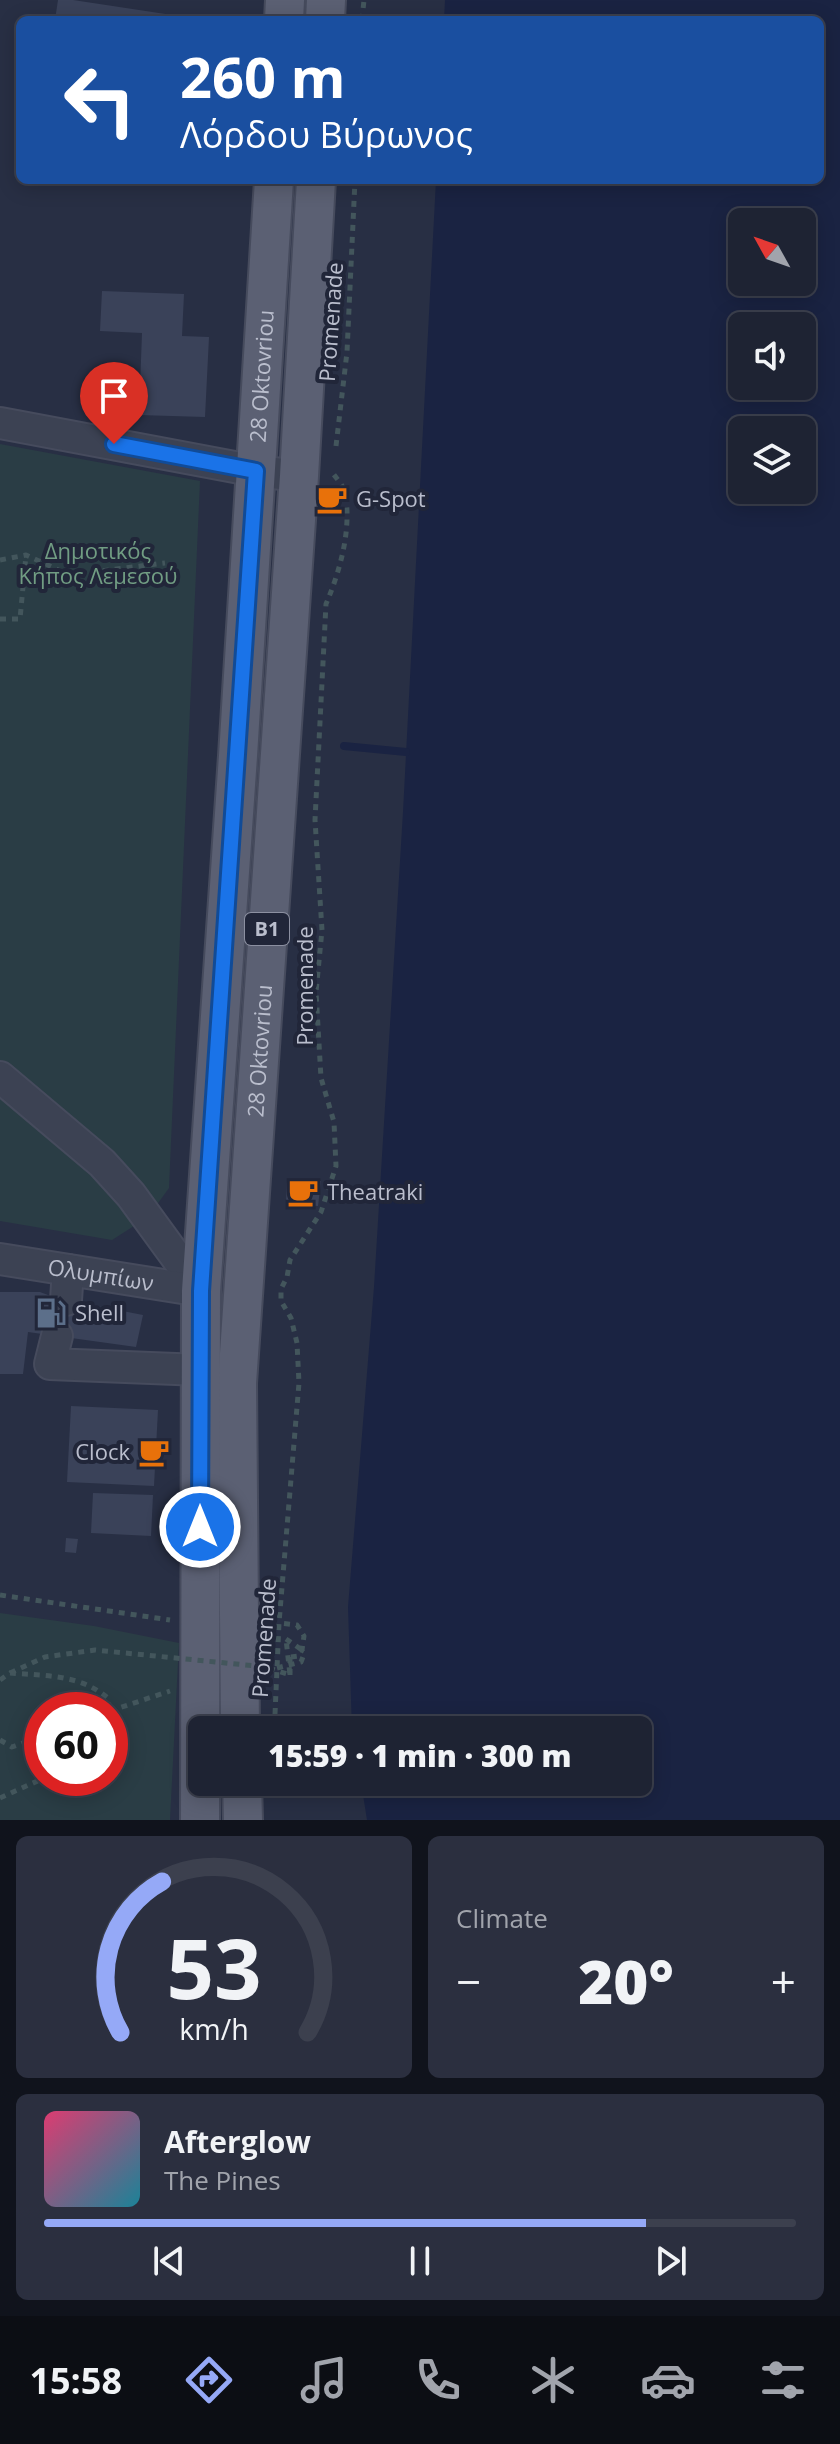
<!DOCTYPE html>
<meta charset="utf-8">
<style>
:root{--surface:#1e2333;--page:#2b2f3f;--text:#f1f3f6;--muted:#a1a4ac;--line:#3c404e;--accent:#95a9f7}
body{margin:0;font-family:"Open Sans",sans-serif;background:var(--page);color:var(--text);height:100vh;display:flex;flex-direction:column;font-size:30px;white-space:nowrap}
*{box-sizing:border-box;margin:0}
p{font-size:26px;color:var(--muted)}
.icon{flex:none;width:44px;height:44px;fill:none;stroke:currentColor;stroke-width:2;stroke-linecap:round;stroke-linejoin:round}
.map{position:relative;height:1820px;overflow:hidden}
.panel{display:flex;flex-direction:column;gap:16px;padding:16px;background:#10131c;flex:1}
.panel>*{flex:none}
.hud{position:absolute;left:16px;top:16px;width:808px;height:168px;border-radius:12px;box-shadow:0 4px 20px #0003,0 0 0 2px var(--line);background:#1a4fa0;color:#fff;overflow:hidden}
.needle{width:52px;rotate:310deg}
.fabs{position:absolute;left:728px;top:208px;display:grid;gap:16px}
.fabs a{display:grid;place-items:center;width:88px;height:88px;border-radius:12px;background:var(--surface);box-shadow:0 4px 20px #0003,0 0 0 2px var(--line);font-size:40px}
.speed{position:absolute;left:24px;top:1692px;display:flex;gap:16px;font-size:40px;font-weight:700;text-align:center}
.speed>*{display:grid;place-content:center;width:104px;height:104px;border-radius:50%;background:var(--surface);box-shadow:0 4px 20px #0003,0 0 0 2px var(--line);line-height:1}
.speed .limit{border:12px solid #d22;background:#fff;color:#111}
.pin{position:absolute;display:grid;place-items:center;width:68px;height:68px;color:#fff;margin:-82px -34px;border-radius:50% 50% 50% 0;rotate:-45deg;box-shadow:0 0 8px #0007}
.pin .icon{rotate:45deg}
.me{position:absolute;width:88px;margin:-44px;rotate:0deg;stroke-linejoin:round;filter:drop-shadow(0 0 6px #0008)}
.turn{display:flex;align-items:center;gap:28px;height:168px;padding:0 32px;font-size:36px}
.turn .icon{width:104px;height:104px;stroke-width:2.5}
.turn b{display:block;font-size:56px;line-height:68px}
.big{font-size:60px;font-weight:800;line-height:1.1}
.panel .tile{flex:1;display:flex;flex-direction:column;justify-content:center;gap:12px;min-width:0;padding:0 28px;border-radius:12px;background:var(--page)}
.panel .dial{align-items:center;gap:0}
.dial svg{height:208px;overflow:visible;fill:none;stroke:var(--line);stroke-width:7;stroke-linecap:round;text-anchor:middle}
.dial text{fill:var(--text);stroke:none}
.song{display:flex;align-items:center;gap:24px}
.cover{width:96px;height:96px;border-radius:12px;background:linear-gradient(135deg,hsl(340 70% 55%),hsl(190 70% 35%))}
.played{height:8px;border-radius:4px;background:linear-gradient(90deg,var(--accent) 80%,var(--line) 80%)}
.keys{display:flex;justify-content:space-around;direction:ltr}
.heat{display:flex;justify-content:space-between;align-items:center;font-size:44px;direction:ltr}
.panel .tiles{flex:1;display:grid;gap:16px;grid-template-columns:1fr 1fr}
.tile:last-child{grid-column:span 2}
.trip{position:absolute;left:188px;top:1716px;width:464px;height:80px;border-radius:12px;background:var(--surface);box-shadow:0 4px 20px #0003,0 0 0 2px var(--line);font-weight:800;line-height:80px;text-align:center}
.tab-bar{display:flex;height:128px;justify-content:space-around;align-items:center;background:#0c0e14;color:var(--muted)}
.tab-bar .icon{width:56px;height:56px}
.tab-bar .active{color:var(--accent)}
.tab-bar b{font-size:36px;color:var(--text)}
.map>svg:first-child{display:block}
.green{fill:#2a3d45;fill-rule:evenodd}
.water{fill:#1a2342;fill-rule:evenodd}
.lines{fill:none;stroke-linecap:round;stroke-linejoin:round}
.stream{stroke:#1a2342;stroke-width:8}
.building{fill:#3a4259}
.minor-casing{stroke:#464b5d;stroke-width:34}
.major-casing{stroke:#464b5d;stroke-width:42}
.path{stroke:#43565c;stroke-width:5;stroke-dasharray:6 6;stroke-linecap:butt}
.minor{stroke:#3c4253;stroke-width:30}
.major{stroke:#5b6073;stroke-width:38}
.path-bridge{stroke:#43565c;stroke-width:5;stroke-dasharray:6 6;stroke-linecap:butt}
.route-casing{stroke:#114b97;stroke-width:20}
.route{stroke:#1a73e8;stroke-width:14}
.labels{text-anchor:middle;stroke-width:8;stroke-linejoin:round;paint-order:stroke}
.shield{fill:#212639;stroke:#8c90a1;stroke-width:2}
.shield-label{font-size:20px;font-weight:bold;fill:#babecd}
.street-label{font-size:22px;fill:#babecd;stroke:#212639}
.poi-label{font-size:22px;fill:#babecd;stroke:#212639;text-anchor:start}
.park-label{font-size:22px;fill:#719d83;stroke:#212639}
</style>
<div class="map">
<svg width="840" height="1820" viewBox="0 0 840 1820">
<rect width="100%" height="100%" fill="#282f44"/>
<g class="green">
<path d="M0 444 200 481 169 1188 148 1217 112 1240 0 1221Z"/>
<path d="M0 1613 94 1626 179 1643 170 1820H0ZM42 1710H110V1778H42Z"/>
</g>
<path class="water" d="M445 0H840V1820H367L361 1782H638V1730H352L348 1607 374 1287 403 812 436 180H820V20H444ZM742 222H802V282H742ZM742 326H802V386H742ZM742 430H802V490H742Z"/>
<g class="lines">
<path class="stream" d="M344 746 406 752"/>
</g>
<g class="building">
<path d="M58 0H73L205 20H55Z"/>
<path d="M102 291 184 294 182 336 209 337 205 417 139 415 142 333 100 331Z"/>
<path d="M287 1180 321 1181 318 1206 286 1204Z"/>
<path d="M0 1292H40L56 1298 143 1315 136 1347 28 1332 23 1374H0Z"/>
<path d="M71 1406 158 1410 154 1486 67 1482Z"/>
<path d="M93 1493 153 1495 151 1536 91 1533Z"/>
<path d="M66 1538 78 1539 76 1553 65 1552Z"/>
</g>
<g class="lines">
<g class="minor-casing">
<g id="minor">
<path d="M0 423 256 471 299 476"/>
<path d="M0 1077 102 1163 131 1195 201 1291"/>
<path id="s1" d="M0 1259 201 1291"/>
<path d="M66 1300 68 1270"/>
<path d="M57 1336 50 1364 201 1370"/>
</g>
</g>
<g class="major-casing">
<g id="major">
<path d="M284 20 285 0"/>
<path d="M325 20 326 0"/>
<path id="s2" d="M240 1730 237 1383 299 476 316 180"/>
<path d="M242 1782 243 1820"/>
<path id="s3" d="M200 1820 201 1291 238 756 274 180"/>
</g>
</g>
<g class="path">
<path d="M362 20 364 0"/>
<path d="M336 446 347 352 355 180"/>
<path d="M0 560 26 555 69 575 165 563"/>
<path d="M0 619H20L26 555"/>
<path d="M0 1595 170 1620"/>
<path d="M286 1639 302 1650"/>
<path d="M277 1668 301 1662 304 1654 302 1650 304 1636 297 1625 279 1623"/>
<path d="M290 1675V1654L291 1657 298 1656 302 1650"/>
<path d="M0 1680 10 1673C47 1676 80 1674 109 1699L108 1710"/>
<path d="M110 1711 170 1691"/>
<path d="M275 1714 279 1623 299 1383 297 1343 291 1318 281 1301V1289L287 1277 290 1260 321 1212 336 1166 334 1122 321 1078 316 992 322 930 315 820 326 604C340 571 352 529 345 493 344 486 336 478 332 472"/>
<path d="M0 1740 12 1747 42 1736"/>
<path d="M0 1798 44 1778"/>
</g>
<use href="#minor" class="minor"/>
<use href="#major" class="major"/>
<path class="path-bridge" d="M10 1673 45 1657 95 1650 266 1667 290 1675 286 1639"/>
</g>
<g class="lines">
<g class="route-casing">
<path id="route" d="M114 444 256 471 201 1291 200 1527"/>
</g>
<use href="#route" class="route"/>
</g>
<defs>
<g id="cafe-bare" transform="scale(2.4)"><path d="M-5.5-4.5H6V0H3Q3 3.5 0 3.5H-2.5Q-5.5 3.5-5.5 0ZM3-3.2v2h1.7v-2ZM-6 4.5H4V6H-6Z" fill="#e8710a" stroke="#212639" stroke-width="2.5" paint-order="stroke"/></g>
<g id="fuel-bare" transform="scale(2.4)"><path d="M-5.5-6h7V0h2V4h1.3V-2.5L3-4.5l.8-.8L6-3V5H2.5V1h-1V6h-7ZM-4.2-4.7v3.2H.2V-4.7Z" fill="#5c6f8a" stroke="#212639" stroke-width="2.5" paint-order="stroke"/></g>
</defs>
<g fill-rule="evenodd">
<use href="#cafe-bare" x="332" y="499"/>
<use href="#cafe-bare" x="303" y="1192"/>
<use href="#fuel-bare" x="51" y="1313"/>
<use href="#cafe-bare" x="154" y="1452"/>
</g>
<g class="labels">
<rect class="shield" x="245" y="913" width="44" height="32" rx="6"/>
<g class="shield-label">
<text x="267" y="936">B1</text>
</g>
<g class="street-label">
<text transform="translate(331 322) rotate(-86)" y="8">Promenade</text>
<text dy="8" stroke="none"><textPath href="#s3" startOffset="1446">28 Oktovriou</textPath></text>
<text transform="translate(305 986) rotate(-90)" y="8">Promenade</text>
<text dy="8" stroke="none"><textPath href="#s2" startOffset="680">28 Oktovriou</textPath></text>
<text dy="8" stroke="none"><textPath href="#s1" startOffset="102">Ολυμπίων</textPath></text>
<text transform="translate(264 1638) rotate(-86)" y="8">Promenade</text>
</g>
<g class="poi-label">
<text x="356" y="507">G-Spot</text>
<text x="327" y="1200">Theatraki</text>
<text x="75" y="1321">Shell</text>
<text x="130" y="1460" text-anchor="end">Clock</text>
</g>
<g class="park-label">
<text x="98" y="559">Δημοτικός<tspan x="98" dy="25">Κήπος Λεμεσού</tspan></text>
</g>
</g>
</svg>
<div class="fabs">
<a><svg class="needle" viewBox="-14 -14 28 28"><path d="M0-13l5 13h-10z" fill="#e53935"/><path d="M0 13l5-13h-10z" fill="#a1a4ac"/></svg></a>
<a><svg class="icon" aria-label="sound" viewBox="0 0 24 24"><path d="M4 9h4l5-4v14l-5-4H4zM17 9q2 3 0 6"/></svg></a>
<a><svg class="icon" aria-label="layers" viewBox="0 0 24 24"><path d="M12 4l9 5-9 5-9-5zM3 14l9 5 9-5"/></svg></a>
</div>
<div class="speed"><div class="limit">60</div></div>
<div class="pin" style="left:114px;top:444px;background:#d93025"><svg class="icon" aria-label="arrive" viewBox="0 0 24 24"><path d="M6 21V4h12l-3 4 3 4H6"/></svg></div>
<svg class="me" style="left:200px;top:1527px" viewBox="-20 -20 40 40"><circle r="17" fill="#1a73e8" stroke="#fff" stroke-width="3"/><path d="M0-11L8 9 0 5-8 9z" fill="#fff"/></svg>
<div class="trip">15:59 · 1 min · 300 m</div>
<div class="hud">
<div class="turn"><svg class="icon" aria-label="left" viewBox="0 0 24 24"><path d="M17 20v-9H6M10 6l-5 5 5 5"/></svg><div><b>260 m</b>Λόρδου Βύρωνος</div></div>
</div>
</div>
<section class="panel">
<div class="tiles">
<div class="tile dial"><svg viewBox="0 0 100 80">
<path d="M14 69A42 42 0 1 1 86 69"/>
<path d="M14 69A42 42 0 0 1 30 11" stroke="#95a9f7"/>
<text x="50" y="56" font-size="32" font-weight="700">53</text>
<text x="50" y="72" font-size="11">km/h</text>
</svg></div>
<div class="tile"><p>Climate</p>
<div class="heat"><a>−</a><b class="big">20°</b><a>+</a></div>
</div>
<div class="tile">
<div class="song"><i class="cover"></i><div><b>Afterglow</b><p>The Pines</p></div></div>
<div class="played"></div>
<div class="keys"><svg class="icon" aria-label="previous" viewBox="0 0 24 24"><path d="M18 5L8 12l10 7zM5 5v14"/></svg><svg class="icon" aria-label="pause" viewBox="0 0 24 24"><path d="M8 5v14M16 5v14"/></svg><svg class="icon" aria-label="next" viewBox="0 0 24 24"><path d="M6 5l10 7-10 7zM19 5v14"/></svg></div>
</div>
</div>
</section>
<nav class="tab-bar">
<b>15:58</b>
<svg class="icon active" aria-label="directions" viewBox="0 0 24 24"><path d="M12 3l9 9-9 9-9-9zM9 14v-3h6M13 9l2 2-2 2"/></svg>
<svg class="icon" aria-label="music" viewBox="0 0 24 24"><path d="M9 18V5l10-2v13"/><circle cx="6" cy="18" r="3"/><circle cx="16" cy="16" r="3"/></svg>
<svg class="icon" aria-label="phone" viewBox="0 0 24 24"><path d="M5 4h4l2 5-3 2q2 4 5 5l2-3 5 2v4C11 20 4 13 5 4z"/></svg>
<svg class="icon" aria-label="climate" viewBox="0 0 24 24"><path d="M12 3v18M4 7l16 10M4 17L20 7"/></svg>
<svg class="icon" aria-label="car" viewBox="0 0 24 24"><path d="M5 17H2v-5l4-1 3-4h7l3 4 3 1v5h-3M9 17h6M6 11h13"/><circle cx="7" cy="17" r="2"/><circle cx="17" cy="17" r="2"/></svg>
<svg class="icon" aria-label="filters" viewBox="0 0 24 24"><path d="M4 7h16M4 17h16"/><circle cx="9" cy="7" r="2"/><circle cx="15" cy="17" r="2"/></svg>
</nav>
